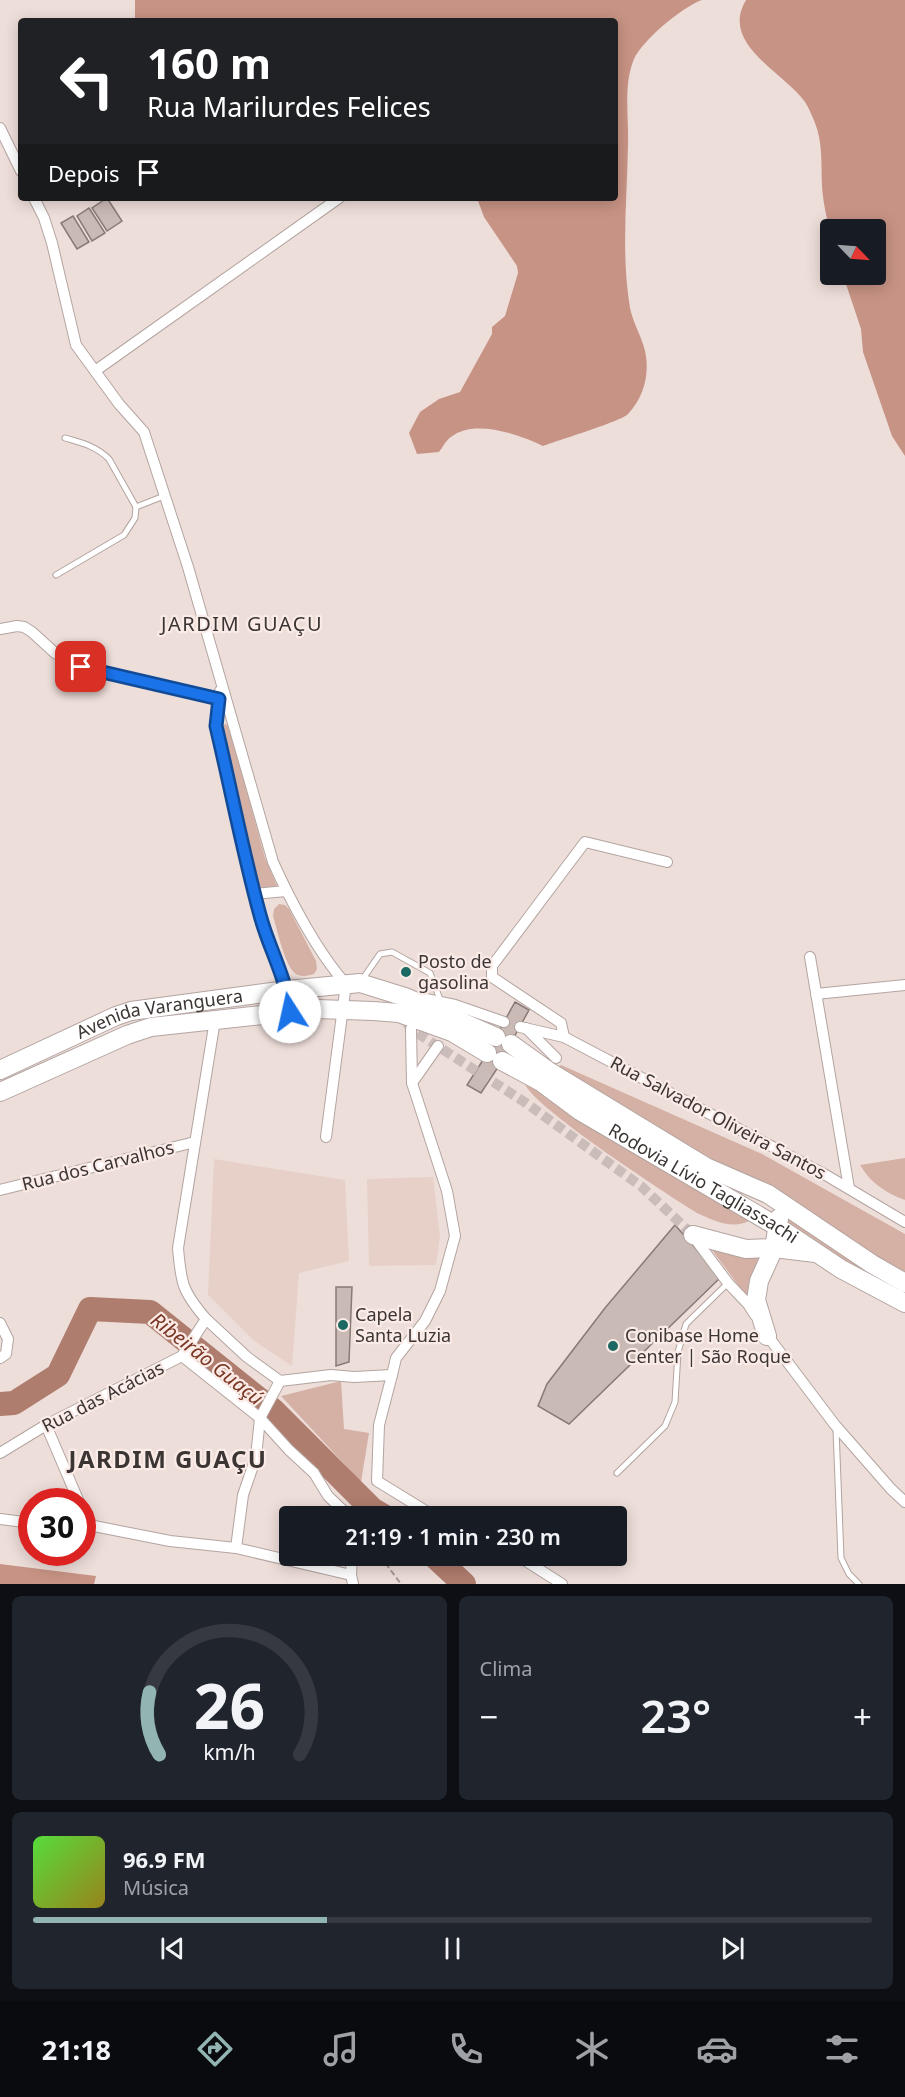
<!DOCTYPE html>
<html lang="pt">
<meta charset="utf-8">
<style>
:root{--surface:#171b24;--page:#20242c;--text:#f1f3f6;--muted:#9ea1a6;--line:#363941;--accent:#92b4b3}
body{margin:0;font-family:"Noto Sans",sans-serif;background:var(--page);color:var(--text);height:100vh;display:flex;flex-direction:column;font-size:22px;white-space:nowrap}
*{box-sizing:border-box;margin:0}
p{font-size:20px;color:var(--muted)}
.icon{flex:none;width:33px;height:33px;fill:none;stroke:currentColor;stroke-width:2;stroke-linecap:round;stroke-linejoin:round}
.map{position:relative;height:1584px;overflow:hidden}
.drawer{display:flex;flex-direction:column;gap:12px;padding:12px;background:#0d0f14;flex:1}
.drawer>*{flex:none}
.guide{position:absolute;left:18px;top:18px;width:600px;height:183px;border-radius:6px;box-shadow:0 3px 15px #0003;background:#202124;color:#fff;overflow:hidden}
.needle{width:39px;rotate:115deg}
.buttons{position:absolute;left:820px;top:219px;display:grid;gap:12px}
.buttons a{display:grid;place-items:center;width:66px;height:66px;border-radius:6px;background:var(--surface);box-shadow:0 3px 15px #0003;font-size:30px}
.speed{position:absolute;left:18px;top:1488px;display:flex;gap:12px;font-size:30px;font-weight:700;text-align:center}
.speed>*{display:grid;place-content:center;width:78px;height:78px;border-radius:50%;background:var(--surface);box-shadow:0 3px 15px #0003;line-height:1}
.speed .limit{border:9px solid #d22;background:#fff;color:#111}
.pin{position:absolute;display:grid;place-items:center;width:51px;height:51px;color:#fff;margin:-26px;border-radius:12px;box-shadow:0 3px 9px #0006}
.me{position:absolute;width:66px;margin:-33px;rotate:350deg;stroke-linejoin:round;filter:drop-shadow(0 0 4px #0008)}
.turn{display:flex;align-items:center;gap:21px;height:126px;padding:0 30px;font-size:27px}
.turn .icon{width:78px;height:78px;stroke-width:2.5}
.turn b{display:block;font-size:42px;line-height:51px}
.then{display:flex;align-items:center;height:57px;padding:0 30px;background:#0003;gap:12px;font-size:22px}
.big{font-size:45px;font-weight:600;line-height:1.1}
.drawer .card{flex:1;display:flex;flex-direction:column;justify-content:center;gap:9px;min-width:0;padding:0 21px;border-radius:9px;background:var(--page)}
.drawer .dial{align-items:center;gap:0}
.dial svg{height:156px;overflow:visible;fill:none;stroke:var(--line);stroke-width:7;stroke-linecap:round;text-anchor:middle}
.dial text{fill:var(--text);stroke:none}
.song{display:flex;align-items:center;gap:18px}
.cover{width:72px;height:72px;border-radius:9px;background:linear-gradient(135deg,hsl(110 70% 55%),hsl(50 70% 35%))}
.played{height:6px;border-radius:3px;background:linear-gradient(90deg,var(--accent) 35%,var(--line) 35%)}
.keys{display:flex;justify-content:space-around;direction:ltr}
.heat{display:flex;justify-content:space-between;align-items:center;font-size:33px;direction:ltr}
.drawer .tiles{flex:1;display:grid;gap:12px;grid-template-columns:1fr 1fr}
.card:last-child{grid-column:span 2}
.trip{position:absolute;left:279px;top:1506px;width:348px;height:60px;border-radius:6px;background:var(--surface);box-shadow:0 3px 15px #0003;font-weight:600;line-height:60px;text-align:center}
.tabs{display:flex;height:96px;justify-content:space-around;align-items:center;background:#090b0e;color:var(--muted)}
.tabs .icon{width:42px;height:42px}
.tabs .current{color:var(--accent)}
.tabs b{font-size:27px;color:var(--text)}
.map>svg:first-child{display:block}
.built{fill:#e7d0c8}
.green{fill:#d5b0a4}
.forest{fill:#c79384}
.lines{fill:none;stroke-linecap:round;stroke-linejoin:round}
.river{stroke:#af7d6e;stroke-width:24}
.building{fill:#cabab6;stroke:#887a76;stroke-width:1.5}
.minor-tunnel{stroke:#cabcb9;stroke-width:10;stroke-dasharray:10 5;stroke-linecap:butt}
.service-casing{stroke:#b3a4a0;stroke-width:7}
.minor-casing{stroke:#b3a4a0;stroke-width:12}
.trunk-casing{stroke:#b3a4a0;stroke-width:20}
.path{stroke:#a79b98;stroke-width:2;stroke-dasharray:6 3;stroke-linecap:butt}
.service{stroke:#fff;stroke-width:5}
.minor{stroke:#fff;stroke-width:10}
.trunk{stroke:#fff;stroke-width:18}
.route-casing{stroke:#114b97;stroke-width:15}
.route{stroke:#1a73e8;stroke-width:10}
.poi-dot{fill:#1d6862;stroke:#fbebe7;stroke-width:2}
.labels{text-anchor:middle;stroke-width:4.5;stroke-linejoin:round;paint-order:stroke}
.poi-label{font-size:18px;fill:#3b3533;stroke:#fbebe7;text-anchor:start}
.street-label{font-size:18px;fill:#3b3533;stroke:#fbebe7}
.neighbourhood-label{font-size:20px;letter-spacing:1.5px;fill:#3b3533;stroke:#fbebe7}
.water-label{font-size:20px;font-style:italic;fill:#793724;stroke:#fbebe7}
.district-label{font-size:24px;font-weight:bold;letter-spacing:1.5px;fill:#3b3533;stroke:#fbebe7}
</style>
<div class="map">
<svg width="905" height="1584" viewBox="0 0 905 1584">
<rect width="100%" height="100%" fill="#eededa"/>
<g class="built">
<path d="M214 1159 345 1180 349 1261 299 1273 292 1366 253 1340 208 1295Z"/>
<path d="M433 1177 440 1236 436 1265 369 1266 367 1179Z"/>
</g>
<g class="green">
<path d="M226 724 229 727 265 858 277 886 259 889 222 728 223 725Z"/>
<path d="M279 904 285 905 289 909 316 961 317 969 314 974C308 976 301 977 296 974 285 967 277 929 273 916L274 909Z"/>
<path d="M561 1065 762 1154 905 1234V1274L772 1192 564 1077 558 1067Z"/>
<path d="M525 1084 602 1127 751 1220C733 1230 714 1221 697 1213 668 1195 533 1107 525 1084Z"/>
<path d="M905 1158V1200C885 1193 870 1182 860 1165Z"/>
<path d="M786 1213 870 1273H864L787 1225Z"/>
<path d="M709 1246 761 1257 750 1301Z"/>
<path d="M341 1381 344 1429 369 1433 361 1482 281 1396Z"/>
</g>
<g class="forest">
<path d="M135 0H702C682 7 643 40 634 59 623 85 629 118 628 145 627 199 621 254 630 308 633 323 642 337 645 351 650 374 644 397 628 414 622 421 556 441 543 446 520 435 474 418 451 437 446 440 443 447 439 452L417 454 409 433 420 412 439 399 460 392 492 334V327L505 316 518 273 517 266 484 217 477 198H615V21H135Z"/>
<path d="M746 0H905V456L892 436 863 352 861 329 843 275 876 274V230H831V236C827 219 823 203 822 186 821 165 823 143 815 123 812 116 809 108 805 102 785 73 719 44 746 0Z"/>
<path d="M0 1564 96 1576 94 1584H0Z"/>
</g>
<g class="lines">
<g class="river">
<path d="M0 1404 14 1403 58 1375 90 1309 150 1312 274 1411 372 1509 384 1516"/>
<path d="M434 1556 464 1584"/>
</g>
</g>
<g class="building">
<path d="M107 198 122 221 107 231 92 208Z"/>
<path d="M89 208 105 233 92 241 77 216Z"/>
<path d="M73 216 89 242 77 249 61 223Z"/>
<path d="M515 1002 529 1010 508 1048 517 1059 504 1058 481 1093 467 1085 490 1049 487 1037 494 1040Z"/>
<path d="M675 1225 721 1277 569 1424 538 1406 547 1384 605 1308Z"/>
<path d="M336 1287H352L349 1362 336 1366Z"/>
</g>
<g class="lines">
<path class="minor-tunnel" d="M407 1023 411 1029 526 1103 642 1187 693 1235"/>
<g class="service-casing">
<g id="service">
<path d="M65 438C82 443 96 446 109 459L136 507 164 496"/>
<path d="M56 575 124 535 135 518 136 507"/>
<path d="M362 980 380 954 392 952 430 973 441 1002"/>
<path d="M836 1429 841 1558 849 1574 859 1584"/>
<path d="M617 1473 665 1426 675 1402 678 1352 686 1324 728 1283"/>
</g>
</g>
<g class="minor-casing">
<g id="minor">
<path d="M0 128 21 171"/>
<path d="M34 198 44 218 52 243 76 345 119 404 144 432 188 567 273 862C290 900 318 953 346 984L326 1137"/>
<path d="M95 371 339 198"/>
<path d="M0 629 17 626 24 627 32 632 55 653 81 667 225 699"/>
<path d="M220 691 216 726 254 894 262 924 287 990 290 1012"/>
<path d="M254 894 286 891"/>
<path d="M810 957 849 1188"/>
<path d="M816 994 905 985"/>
<path d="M421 998 455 1005 504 1022"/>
<path d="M520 1027 564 1037 824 1174 905 1222"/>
<path d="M526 1028 556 1058"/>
<path d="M564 1037 561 1023 492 977V966L585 842 667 862"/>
<path d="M412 1083 438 1046"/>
<path d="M0 1190 195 1142"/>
<path d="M693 1236 728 1283 748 1304 755 1315"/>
<path d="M206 1319C182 1291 181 1283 178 1248L215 1020"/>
<path d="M0 1323 8 1339 6 1354 0 1358"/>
<path d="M764 1331 835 1425 891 1489 905 1502"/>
<path d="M182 1356 260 1418 289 1450 314 1473 328 1496 349 1516"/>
<path d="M392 1375 379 1425 377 1481 434 1516"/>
<path d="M46 1425 79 1502"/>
<path d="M0 1453 46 1425 182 1356 206 1319 247 1357 280 1381 331 1375 354 1377 392 1375 396 1358 425 1321 440 1291 455 1236 447 1191 412 1083 411 1029"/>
<path d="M82 1510 89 1525 170 1541 236 1548 351 1575"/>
<path d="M0 1519 32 1523"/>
<path d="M236 1548 243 1495 256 1457 260 1418 280 1381"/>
<path d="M352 1556 351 1575 353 1584"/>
<path d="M518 1556 562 1584"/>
</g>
</g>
<g class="trunk-casing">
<g id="trunk">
<path d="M511 1044 550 1072 706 1167 768 1194 872 1264 905 1283"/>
<path id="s1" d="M502 1061 541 1082 580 1111 778 1227 841 1269 905 1303"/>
<path id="s2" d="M0 1070 116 1016 131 1011 287 990 360 983 405 997 496 1037"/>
<path d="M0 1092 127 1035 151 1027 317 1009 373 1011 399 1013 452 1032 487 1053"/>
<path d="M693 1235 746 1249 774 1248 815 1253"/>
<path d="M767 1336 756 1300 759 1281 774 1248 779 1218"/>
</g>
</g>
<path class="path" d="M380 1556 401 1584"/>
<use href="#service" class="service"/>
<use href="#minor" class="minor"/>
<use href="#trunk" class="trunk"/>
</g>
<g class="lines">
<g class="route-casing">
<path id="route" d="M81 667 219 699 216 726C231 789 243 853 260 915 269 949 286 976 290 1012"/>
</g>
<use href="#route" class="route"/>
</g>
<g class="poi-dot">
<circle cx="406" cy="972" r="6"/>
<circle cx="343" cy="1325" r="6"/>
<circle cx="613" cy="1346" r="6"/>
</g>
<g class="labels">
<g class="poi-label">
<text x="418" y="968">Posto de<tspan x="418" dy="21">gasolina</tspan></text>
<text x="355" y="1321">Capela<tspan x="355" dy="21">Santa Luzia</tspan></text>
<text x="625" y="1342">Conibase Home<tspan x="625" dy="21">Center | São Roque</tspan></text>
</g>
<g class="street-label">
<text dy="6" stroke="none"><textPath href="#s2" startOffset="171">Avenida Varanguera</textPath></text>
<text transform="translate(718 1118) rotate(28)" y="6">Rua Salvador Oliveira Santos</text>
<text transform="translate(98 1166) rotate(-14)" y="6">Rua dos Carvalhos</text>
<text dy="6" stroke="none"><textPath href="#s1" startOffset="236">Rodovia Lívio Tagliassachi</textPath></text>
<text transform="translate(103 1397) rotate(-27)" y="6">Rua das Acácias</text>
</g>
<g class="neighbourhood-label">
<text x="242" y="631">JARDIM GUAÇU</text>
</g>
<g class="water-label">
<text transform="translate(207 1359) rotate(38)" y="7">Ribeirão Guaçú</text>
</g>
<g class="district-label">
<text x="168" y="1468">JARDIM GUAÇU</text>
</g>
</g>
</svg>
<div class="buttons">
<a><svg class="needle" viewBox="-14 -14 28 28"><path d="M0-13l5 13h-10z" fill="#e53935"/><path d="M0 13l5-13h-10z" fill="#9ea1a6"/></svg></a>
</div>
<div class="speed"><div class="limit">30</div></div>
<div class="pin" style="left:81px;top:667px;background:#d93025"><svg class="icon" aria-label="arrive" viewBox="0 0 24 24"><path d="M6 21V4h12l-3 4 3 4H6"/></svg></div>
<svg class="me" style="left:290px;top:1012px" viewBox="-20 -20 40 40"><circle r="19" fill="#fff"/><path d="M0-13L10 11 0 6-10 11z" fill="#1a73e8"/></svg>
<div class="trip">21:19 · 1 min · 230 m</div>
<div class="guide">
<div class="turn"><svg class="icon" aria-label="left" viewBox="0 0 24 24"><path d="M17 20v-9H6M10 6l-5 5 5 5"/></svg><div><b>160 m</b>Rua Marilurdes Felices</div></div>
<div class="then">Depois<svg class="icon" aria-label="arrive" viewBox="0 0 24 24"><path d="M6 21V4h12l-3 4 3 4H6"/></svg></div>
</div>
</div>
<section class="drawer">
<div class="tiles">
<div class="card dial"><svg viewBox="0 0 100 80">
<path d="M14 69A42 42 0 1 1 86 69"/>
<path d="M14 69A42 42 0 0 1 9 37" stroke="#92b4b3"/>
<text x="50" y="56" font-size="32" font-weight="700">26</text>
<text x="50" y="72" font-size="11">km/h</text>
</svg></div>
<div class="card"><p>Clima</p>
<div class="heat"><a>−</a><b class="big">23°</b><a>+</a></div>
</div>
<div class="card">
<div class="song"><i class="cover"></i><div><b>96.9 FM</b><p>Música</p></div></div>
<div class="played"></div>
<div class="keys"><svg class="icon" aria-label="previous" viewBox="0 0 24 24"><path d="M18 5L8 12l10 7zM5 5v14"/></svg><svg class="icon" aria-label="pause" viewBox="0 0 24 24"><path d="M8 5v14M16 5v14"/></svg><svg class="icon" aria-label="next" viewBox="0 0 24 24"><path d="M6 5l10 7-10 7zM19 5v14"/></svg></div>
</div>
</div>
</section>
<nav class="tabs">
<b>21:18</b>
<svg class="icon current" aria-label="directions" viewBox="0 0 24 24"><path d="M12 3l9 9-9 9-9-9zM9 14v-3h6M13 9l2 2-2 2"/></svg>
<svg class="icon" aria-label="music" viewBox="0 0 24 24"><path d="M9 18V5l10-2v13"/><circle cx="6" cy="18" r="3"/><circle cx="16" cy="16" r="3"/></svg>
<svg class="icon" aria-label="phone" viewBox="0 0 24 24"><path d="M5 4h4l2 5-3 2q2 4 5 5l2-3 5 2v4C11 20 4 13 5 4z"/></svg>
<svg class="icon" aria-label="climate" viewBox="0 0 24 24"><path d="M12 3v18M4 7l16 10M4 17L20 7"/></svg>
<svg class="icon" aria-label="car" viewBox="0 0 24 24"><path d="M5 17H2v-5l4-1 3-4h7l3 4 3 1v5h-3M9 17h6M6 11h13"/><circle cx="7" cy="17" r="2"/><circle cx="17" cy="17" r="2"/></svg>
<svg class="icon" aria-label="filters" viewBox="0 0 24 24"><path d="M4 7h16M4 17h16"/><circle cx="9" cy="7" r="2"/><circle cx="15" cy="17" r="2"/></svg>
</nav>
